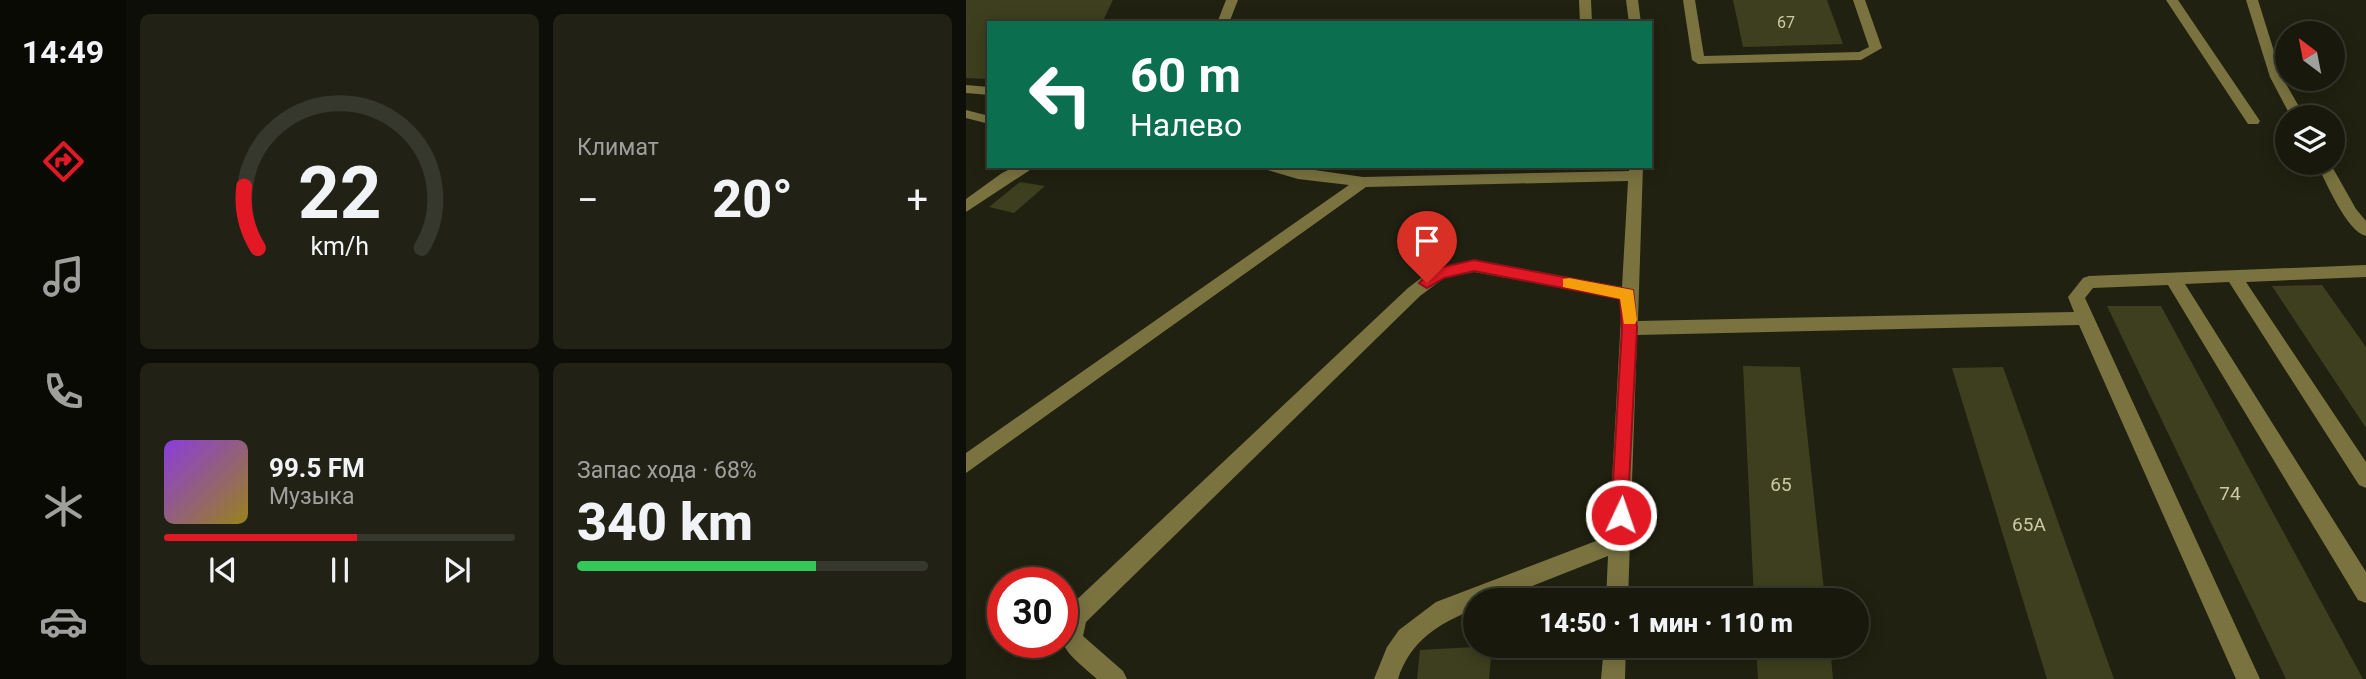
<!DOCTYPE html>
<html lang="ru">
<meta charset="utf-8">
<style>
:root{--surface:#18190c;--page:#212215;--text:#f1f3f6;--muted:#9fa09d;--line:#36382d;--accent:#e21925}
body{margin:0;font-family:Roboto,sans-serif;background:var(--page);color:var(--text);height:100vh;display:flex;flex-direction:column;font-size:26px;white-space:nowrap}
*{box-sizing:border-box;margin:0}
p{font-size:23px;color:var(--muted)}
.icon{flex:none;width:38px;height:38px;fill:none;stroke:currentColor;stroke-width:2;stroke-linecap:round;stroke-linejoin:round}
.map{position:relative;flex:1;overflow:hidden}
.side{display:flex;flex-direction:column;gap:14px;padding:14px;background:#0d0e07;width:840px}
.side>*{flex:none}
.guide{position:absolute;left:21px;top:21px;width:665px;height:147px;border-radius:0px;box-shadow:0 4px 18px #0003,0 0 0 2px var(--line);background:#0b6e4f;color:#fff;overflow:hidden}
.needle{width:46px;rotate:328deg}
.controls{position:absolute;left:1309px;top:21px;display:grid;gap:14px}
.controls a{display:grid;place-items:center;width:70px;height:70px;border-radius:50%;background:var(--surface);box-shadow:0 4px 18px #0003,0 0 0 2px var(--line);font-size:35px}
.speed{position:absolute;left:21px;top:567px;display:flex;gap:14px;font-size:35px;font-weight:700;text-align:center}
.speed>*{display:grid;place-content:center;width:91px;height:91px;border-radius:50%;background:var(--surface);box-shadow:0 4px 18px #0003,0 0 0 2px var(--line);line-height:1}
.speed .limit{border:10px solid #d22;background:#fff;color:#111}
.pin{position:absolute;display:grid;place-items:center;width:60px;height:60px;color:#fff;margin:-72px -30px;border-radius:50% 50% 50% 0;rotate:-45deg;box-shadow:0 0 7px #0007}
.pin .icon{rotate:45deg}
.me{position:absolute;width:77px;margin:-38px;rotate:3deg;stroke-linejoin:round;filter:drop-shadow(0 0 5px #0008)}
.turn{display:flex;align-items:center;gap:24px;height:147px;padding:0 28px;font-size:32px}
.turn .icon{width:91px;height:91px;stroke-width:2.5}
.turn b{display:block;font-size:49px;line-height:60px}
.big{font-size:52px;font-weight:800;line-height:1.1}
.side .widget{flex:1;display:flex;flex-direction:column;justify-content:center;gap:10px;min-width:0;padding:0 24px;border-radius:10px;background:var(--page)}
.side .dial{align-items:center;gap:0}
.dial svg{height:182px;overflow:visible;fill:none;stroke:var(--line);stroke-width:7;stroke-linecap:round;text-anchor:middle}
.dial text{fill:var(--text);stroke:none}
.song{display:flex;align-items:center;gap:21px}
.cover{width:84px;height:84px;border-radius:10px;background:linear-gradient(135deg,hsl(270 70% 55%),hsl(50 70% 35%))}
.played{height:7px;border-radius:4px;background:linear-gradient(90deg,var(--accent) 55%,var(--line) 55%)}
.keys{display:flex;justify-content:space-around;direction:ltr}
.heat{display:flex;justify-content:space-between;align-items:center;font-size:38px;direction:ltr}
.charge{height:10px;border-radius:5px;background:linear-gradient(90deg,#34c759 68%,var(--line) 0)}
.side .tiles{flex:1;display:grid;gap:14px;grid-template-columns:repeat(2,1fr)}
.trip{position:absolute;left:497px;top:588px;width:406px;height:70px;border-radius:35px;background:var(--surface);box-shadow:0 4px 18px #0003,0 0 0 2px var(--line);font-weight:800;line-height:70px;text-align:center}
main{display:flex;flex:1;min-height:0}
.dock{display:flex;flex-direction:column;width:126px;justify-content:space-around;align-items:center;background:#0a0a05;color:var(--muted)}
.dock .icon{width:49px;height:49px}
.dock .active{color:var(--accent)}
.dock b{font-size:32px;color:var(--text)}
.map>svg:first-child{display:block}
.building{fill:#3e3f1e}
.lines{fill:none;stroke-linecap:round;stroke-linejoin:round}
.minor{fill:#7a7340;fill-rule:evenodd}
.route{fill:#e21925;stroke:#931018;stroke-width:2}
.slow{fill:#f59e0b}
.labels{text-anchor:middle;stroke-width:7;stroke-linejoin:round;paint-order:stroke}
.far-number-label{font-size:16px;fill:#cbcaa6}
.number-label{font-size:19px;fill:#cbcaa6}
</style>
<main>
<nav class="dock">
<b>14:49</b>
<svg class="icon active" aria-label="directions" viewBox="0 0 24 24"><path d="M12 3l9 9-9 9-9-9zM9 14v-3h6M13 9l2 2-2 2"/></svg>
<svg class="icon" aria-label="music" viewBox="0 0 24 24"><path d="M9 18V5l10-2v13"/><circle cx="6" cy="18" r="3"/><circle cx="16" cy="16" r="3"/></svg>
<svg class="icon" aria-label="phone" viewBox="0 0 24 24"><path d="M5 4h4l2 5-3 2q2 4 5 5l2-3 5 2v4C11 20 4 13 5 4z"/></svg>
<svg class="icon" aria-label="climate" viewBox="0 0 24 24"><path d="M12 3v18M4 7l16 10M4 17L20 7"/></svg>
<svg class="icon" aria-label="car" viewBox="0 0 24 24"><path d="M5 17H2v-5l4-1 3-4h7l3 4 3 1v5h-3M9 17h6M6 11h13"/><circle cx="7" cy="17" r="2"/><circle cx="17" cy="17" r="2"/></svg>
</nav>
<section class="side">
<div class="tiles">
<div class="widget dial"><svg viewBox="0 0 100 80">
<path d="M14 69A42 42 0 1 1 86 69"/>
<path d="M14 69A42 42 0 0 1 8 42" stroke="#e21925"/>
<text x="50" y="56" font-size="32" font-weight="700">22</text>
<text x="50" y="72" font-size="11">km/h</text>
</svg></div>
<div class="widget"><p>Климат</p>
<div class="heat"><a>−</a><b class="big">20°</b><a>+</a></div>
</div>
<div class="widget">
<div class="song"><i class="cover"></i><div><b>99.5 FM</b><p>Музыка</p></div></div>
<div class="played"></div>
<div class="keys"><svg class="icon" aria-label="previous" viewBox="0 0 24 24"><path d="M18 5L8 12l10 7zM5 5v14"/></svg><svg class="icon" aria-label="pause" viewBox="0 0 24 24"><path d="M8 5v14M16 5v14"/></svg><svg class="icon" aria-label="next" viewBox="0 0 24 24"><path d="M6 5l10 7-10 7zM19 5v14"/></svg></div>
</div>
<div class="widget"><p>Запас хода · 68%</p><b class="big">340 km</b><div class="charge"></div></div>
</div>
</section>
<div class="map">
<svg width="1400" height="679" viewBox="0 0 1400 679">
<rect width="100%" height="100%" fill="#202110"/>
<g class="building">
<path d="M0 0H147L136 23H23V79L0 78Z"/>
<path d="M767 0H861L877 44 777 47Z"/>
<path d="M54 182 79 186 48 213 23 207Z"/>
<path d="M1356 285 1400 347V428L1306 286Z"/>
<path d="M1141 306H1195L1397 679H1320Z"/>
<path d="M777 366 834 367 859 600H788Z"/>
<path d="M1037 367 1148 679H1081L986 368Z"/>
<path d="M526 646 523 679H451L454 650Z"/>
<path d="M790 646H864L867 679H792Z"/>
</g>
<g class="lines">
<g class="minor">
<path d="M260 0H272L263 23H251Z"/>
<path d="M613 0H625L626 23H614Z"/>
<path d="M660 0H672L675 23H663Z"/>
<path d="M717 0H729L738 56 893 52 903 47 887 0H899L916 48 895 60 732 64 726 60Z"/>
<path d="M1200 0H1212L1294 121 1292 124H1282Z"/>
<path d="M1280 0H1292L1316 77 1339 117H1325L1304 77Z"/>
<path d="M0 85 23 87V95L0 93Z"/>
<path d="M0 110 23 116V124L0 118Z"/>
<path d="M1350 163H1364L1390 209 1400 221V236C1380 231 1360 181 1350 163Z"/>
<path d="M50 166H70L0 212V199L36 173Z"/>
<path d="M296 166H321L397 177 663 171V166H677L672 321 1108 312 1102 297 1117 278 1123 276 1400 265V277L1280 282 1400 462V488L1393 485 1263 282 1219 284 1400 572V603L1392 600 1202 285 1127 288 1119 298 1294 679H1270L1113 325 671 335 662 600H640L642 556 531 600H509V609C473 623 444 641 432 679H408L421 647 433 630 470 602 643 536 656 299 508 272 478 278 454 296 120 622 117 636 157 671 161 679H131C103 654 83 644 104 606L442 288 467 269 508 260 656 287 662 181 400 187 0 473V453L383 185 332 179 298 169Z"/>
<path d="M638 646H660L659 679H635Z"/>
</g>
</g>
<path class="route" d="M508 260 667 290 671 328 661 522 655 524 648 522 645 515 656 328 654 299 508 271 478 278 461 288 453 283 468 269Z"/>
<path class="slow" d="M603 278 667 290 671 320 669 324H658L654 299 597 287V279Z"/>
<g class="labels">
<g class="far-number-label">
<text x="820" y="28">67</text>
</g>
<g class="number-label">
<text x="815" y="491">65</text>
<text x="1264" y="500">74</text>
<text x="1063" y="531">65А</text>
</g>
</g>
</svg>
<div class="controls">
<a><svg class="needle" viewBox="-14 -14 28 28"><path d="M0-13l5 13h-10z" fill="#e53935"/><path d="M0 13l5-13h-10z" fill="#9fa09d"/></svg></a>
<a><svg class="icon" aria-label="layers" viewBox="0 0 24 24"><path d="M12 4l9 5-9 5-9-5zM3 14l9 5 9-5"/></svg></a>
</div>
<div class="speed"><div class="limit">30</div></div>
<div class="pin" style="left:461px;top:283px;background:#d93025"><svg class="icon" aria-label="arrive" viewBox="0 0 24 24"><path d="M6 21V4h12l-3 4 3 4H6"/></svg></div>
<svg class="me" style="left:655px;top:515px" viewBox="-20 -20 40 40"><circle r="17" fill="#e21925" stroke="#fff" stroke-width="3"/><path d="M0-11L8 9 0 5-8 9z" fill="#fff"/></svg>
<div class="trip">14:50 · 1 мин · 110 m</div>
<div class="guide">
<div class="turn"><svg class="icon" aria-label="left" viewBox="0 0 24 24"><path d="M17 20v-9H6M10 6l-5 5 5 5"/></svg><div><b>60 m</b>Налево</div></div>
</div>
</div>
</main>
